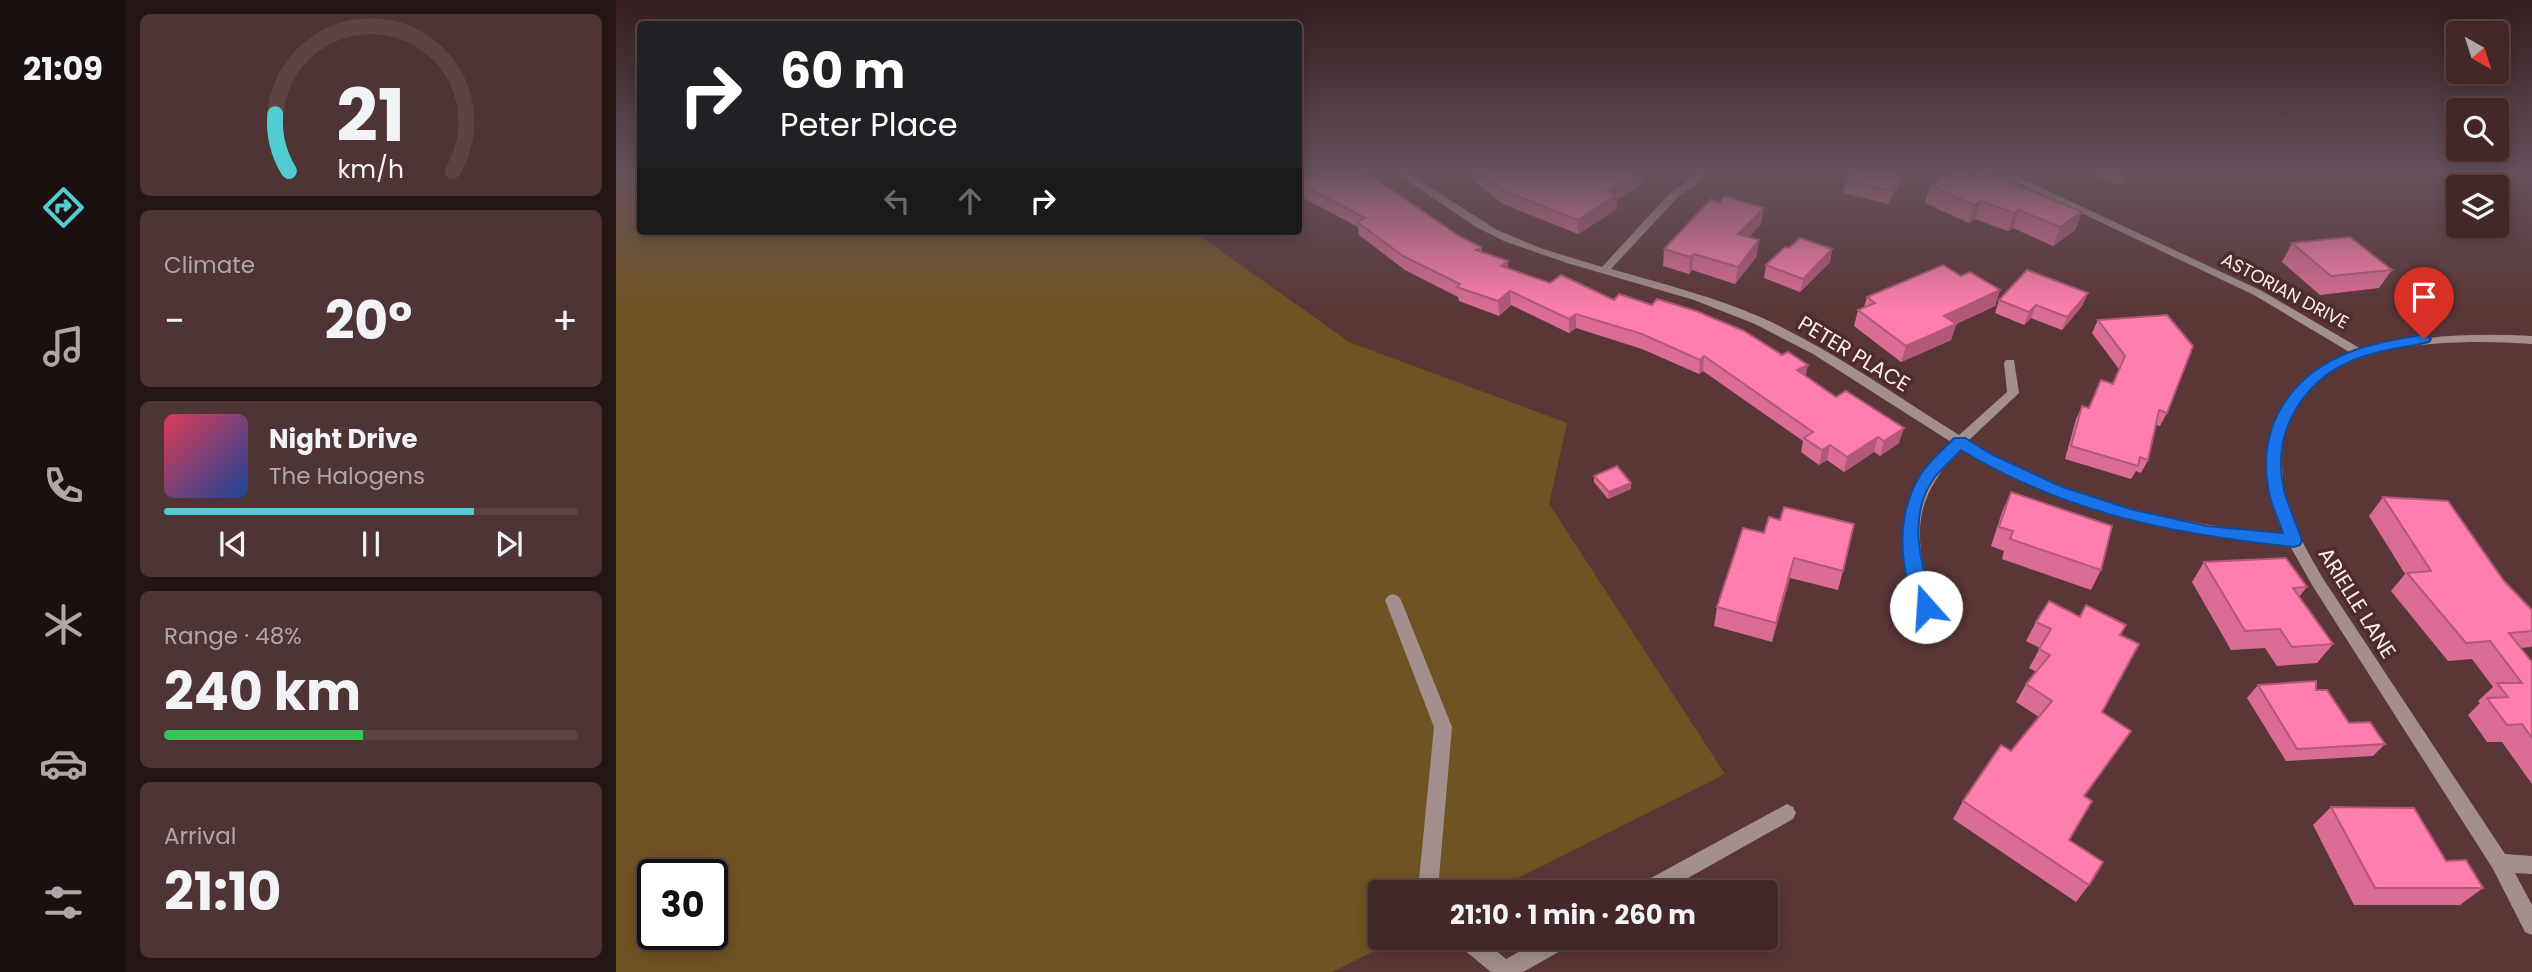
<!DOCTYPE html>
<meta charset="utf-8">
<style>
:root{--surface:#442828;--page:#4e3434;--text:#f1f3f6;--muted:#afa6a8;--line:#5c4445;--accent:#51ccd1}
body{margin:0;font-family:Poppins,sans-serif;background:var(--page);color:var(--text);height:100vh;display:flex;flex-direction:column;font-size:26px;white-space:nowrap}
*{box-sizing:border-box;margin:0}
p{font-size:23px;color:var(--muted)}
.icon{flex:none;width:38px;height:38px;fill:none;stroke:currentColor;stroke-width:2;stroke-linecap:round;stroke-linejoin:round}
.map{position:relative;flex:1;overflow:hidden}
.drawer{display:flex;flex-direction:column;gap:14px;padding:14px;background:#251616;width:490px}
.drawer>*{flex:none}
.guide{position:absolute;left:21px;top:21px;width:665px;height:214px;border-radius:7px;box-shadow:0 4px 18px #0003,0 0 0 2px var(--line);background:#202124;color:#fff;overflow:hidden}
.needle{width:46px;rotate:141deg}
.fabs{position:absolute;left:1830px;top:21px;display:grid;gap:14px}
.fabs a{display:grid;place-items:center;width:63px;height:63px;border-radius:7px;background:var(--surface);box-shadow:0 4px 18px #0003,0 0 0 2px var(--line);font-size:35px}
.speed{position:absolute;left:21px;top:859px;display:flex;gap:14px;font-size:35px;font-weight:700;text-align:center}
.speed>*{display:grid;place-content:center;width:91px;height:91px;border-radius:50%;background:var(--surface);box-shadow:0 4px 18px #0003,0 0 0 2px var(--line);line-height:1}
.speed .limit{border:4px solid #111;border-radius:10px;background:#fff;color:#111}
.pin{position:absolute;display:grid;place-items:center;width:60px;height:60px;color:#fff;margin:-72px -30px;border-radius:50% 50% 50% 0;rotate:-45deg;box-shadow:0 0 7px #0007}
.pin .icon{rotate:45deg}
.me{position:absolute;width:77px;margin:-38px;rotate:341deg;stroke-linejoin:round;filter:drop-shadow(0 0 5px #0008)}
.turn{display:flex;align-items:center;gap:24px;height:147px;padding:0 28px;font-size:32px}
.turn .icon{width:91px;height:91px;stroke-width:2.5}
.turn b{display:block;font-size:49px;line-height:60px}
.lanes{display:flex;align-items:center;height:66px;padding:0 28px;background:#0003;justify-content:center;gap:35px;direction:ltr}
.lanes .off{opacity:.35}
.big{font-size:52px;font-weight:700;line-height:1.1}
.drawer .card{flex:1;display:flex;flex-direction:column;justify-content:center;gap:10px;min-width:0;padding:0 24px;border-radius:10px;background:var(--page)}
.drawer .dial{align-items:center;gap:0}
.dial svg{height:182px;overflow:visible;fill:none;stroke:var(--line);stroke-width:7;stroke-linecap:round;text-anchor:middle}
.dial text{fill:var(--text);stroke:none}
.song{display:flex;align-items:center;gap:21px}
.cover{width:84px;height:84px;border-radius:10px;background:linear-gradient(135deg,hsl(350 70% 55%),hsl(220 70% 35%))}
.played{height:7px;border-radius:4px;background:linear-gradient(90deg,var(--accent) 75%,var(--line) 75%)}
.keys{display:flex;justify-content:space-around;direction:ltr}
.heat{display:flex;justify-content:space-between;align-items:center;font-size:38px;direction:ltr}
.charge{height:10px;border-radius:5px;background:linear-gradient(90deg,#34c759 48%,var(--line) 0)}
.trip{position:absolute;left:752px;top:880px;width:410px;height:70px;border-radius:7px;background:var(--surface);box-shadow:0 4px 18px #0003,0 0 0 2px var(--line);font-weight:700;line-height:70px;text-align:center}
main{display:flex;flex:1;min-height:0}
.menu{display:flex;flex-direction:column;width:126px;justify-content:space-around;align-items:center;background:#1b1010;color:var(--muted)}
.menu .icon{width:49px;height:49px}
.menu .on{color:var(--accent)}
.menu b{font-size:32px;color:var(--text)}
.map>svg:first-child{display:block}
.green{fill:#705322;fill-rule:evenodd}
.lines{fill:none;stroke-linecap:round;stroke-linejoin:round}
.street{fill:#a28f8e;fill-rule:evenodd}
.wall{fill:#db6c95}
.shaded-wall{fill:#b25879}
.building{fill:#ff7ead;stroke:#b25879;stroke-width:2}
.route{fill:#1a73e8;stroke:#114b97;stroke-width:2}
.labels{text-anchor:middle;stroke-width:7;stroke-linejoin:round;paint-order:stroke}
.far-street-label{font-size:18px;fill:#fdeeee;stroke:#4e2b2c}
.street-label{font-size:21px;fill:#fdeeee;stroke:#4e2b2c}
</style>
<main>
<nav class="menu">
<b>21:09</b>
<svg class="icon on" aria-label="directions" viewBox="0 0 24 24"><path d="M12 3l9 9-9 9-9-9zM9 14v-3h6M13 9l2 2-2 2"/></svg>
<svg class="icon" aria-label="music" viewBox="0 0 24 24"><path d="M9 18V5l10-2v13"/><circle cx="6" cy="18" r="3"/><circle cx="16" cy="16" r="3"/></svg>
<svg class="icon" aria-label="phone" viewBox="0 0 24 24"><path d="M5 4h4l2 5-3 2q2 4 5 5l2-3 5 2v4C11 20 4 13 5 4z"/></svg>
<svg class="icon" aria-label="climate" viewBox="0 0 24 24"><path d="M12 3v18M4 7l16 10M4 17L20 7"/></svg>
<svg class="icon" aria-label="car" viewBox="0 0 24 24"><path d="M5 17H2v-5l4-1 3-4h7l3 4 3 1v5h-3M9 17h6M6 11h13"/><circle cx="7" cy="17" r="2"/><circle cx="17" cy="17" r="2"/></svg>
<svg class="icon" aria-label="filters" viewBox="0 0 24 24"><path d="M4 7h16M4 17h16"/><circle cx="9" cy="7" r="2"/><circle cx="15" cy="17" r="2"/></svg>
</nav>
<section class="drawer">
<div class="card dial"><svg viewBox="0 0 100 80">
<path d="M14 69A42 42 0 1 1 86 69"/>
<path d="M14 69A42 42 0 0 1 8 44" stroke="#51ccd1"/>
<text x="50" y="56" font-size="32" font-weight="700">21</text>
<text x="50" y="72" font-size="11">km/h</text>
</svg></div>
<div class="card"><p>Climate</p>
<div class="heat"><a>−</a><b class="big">20°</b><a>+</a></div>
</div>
<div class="card">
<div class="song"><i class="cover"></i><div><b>Night Drive</b><p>The Halogens</p></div></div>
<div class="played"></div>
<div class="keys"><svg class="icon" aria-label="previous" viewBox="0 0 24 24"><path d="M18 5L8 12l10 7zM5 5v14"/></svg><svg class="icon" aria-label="pause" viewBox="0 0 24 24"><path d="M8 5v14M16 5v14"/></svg><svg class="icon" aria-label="next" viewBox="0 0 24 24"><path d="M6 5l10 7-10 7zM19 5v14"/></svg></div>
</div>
<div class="card"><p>Range · 48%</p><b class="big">240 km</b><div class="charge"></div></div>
<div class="card"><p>Arrival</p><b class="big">21:10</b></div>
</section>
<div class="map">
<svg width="1916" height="972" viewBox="0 0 1916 972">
<rect width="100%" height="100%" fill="#5a3636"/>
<path class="green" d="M0 173H24V231H577L733 342 951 423 933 504 1109 774 874 892H765V938H784L716 972H0ZM37 875H96V934H37Z"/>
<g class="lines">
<g class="street">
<path d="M780 173H792L881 230 927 249 986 267 1053 194 1083 173H1095L1061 198 995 269C1047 284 1100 297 1149 319 1217 351 1279 395 1343 435L1391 392 1388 363 1390 360H1398L1403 393 1352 441C1455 501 1551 522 1668 535 1642 476 1644 415 1697 373 1707 364 1723 359 1735 353L1638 295 1381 173H1394L1646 291 1747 350C1804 335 1858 333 1916 336V344C1828 338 1663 338 1666 463 1667 475 1666 488 1670 500 1677 528 1692 552 1706 577L1889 854 1916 856V874L1899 873 1916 905V935L1909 932 1877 869 1696 585 1674 546C1555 533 1449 510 1345 448 1293 503 1298 538 1318 607L1316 611 1310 613 1304 611C1300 602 1298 591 1295 580 1279 523 1295 484 1335 442L1197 354 1139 324 1078 300 951 263 888 241 860 227Z"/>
<path d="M777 594 782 596 785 600 836 727 823 878 829 892H810L803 880 818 727 769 600 772 596Z"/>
<path d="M1171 804 1177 807 1180 813 1177 819 1047 892H1020L1022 885Z"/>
<path d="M839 938H865L890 959 928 938H958L955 945 907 972H875L842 945Z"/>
</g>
</g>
<g class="wall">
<path d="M682 173 843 236 865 247 866 252 892 269 934 283 998 300 1189 376 1283 443 1264 456 1258 452 1228 472 1211 460 1203 465 1185 452 1187 441 1087 371 1083 374 1026 349 960 328 953 333 895 305 883 316 843 301 842 297 789 270 743 235 742 227 682 195Z"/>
<path d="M848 173H1026L1025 185 1001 199V209L962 234 887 204Z"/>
<path d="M1235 173H1290L1272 204 1227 193 1230 181Z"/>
<path d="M1464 173H1511L1506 185Z"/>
<path d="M1870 173H1892L1891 175Z"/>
<path d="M1314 185 1466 212 1459 230 1437 246 1397 228 1392 231 1359 219 1353 223 1309 203Z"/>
<path d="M1145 224 1133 237 1141 256 1119 284 1076 270 1073 274 1047 266 1048 249Z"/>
<path d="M1676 243 1776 270 1763 288 1704 295 1666 262Z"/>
<path d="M1173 248 1216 249 1214 262 1184 292 1148 278 1150 265Z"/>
<path d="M1345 276 1384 290 1379 306 1340 324 1335 340 1285 362 1238 326 1242 310 1248 307 1251 297Z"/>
<path d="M1472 293 1466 306 1446 330 1415 318 1408 325 1379 313 1383 300Z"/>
<path d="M1551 315V413L1544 426 1540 425 1532 460 1525 473 1520 471 1515 479 1449 459 1460 419 1466 406 1473 408 1496 384 1503 369 1476 333 1482 320Z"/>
<path d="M978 476 1015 483V489L992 499 978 482Z"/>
<path d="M1395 492 1485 570 1475 590 1386 559 1388 551 1375 546 1386 512Z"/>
<path d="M1767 497 1888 581 1916 610V646L1915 647 1905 648 1916 662V784L1886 742H1871L1852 715 1864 703 1862 701 1877 687 1856 659 1832 661 1775 591 1789 574 1753 516Z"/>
<path d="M1127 528 1227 571 1222 590 1174 578 1156 642 1098 626 1101 607Z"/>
<path d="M1588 562 1691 587 1683 597 1717 644 1701 663 1661 666 1649 648 1615 650 1576 582Z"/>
<path d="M1464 617 1504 635 1486 712 1502 749 1468 796 1453 840 1473 885 1460 902 1337 819 1347 801 1395 751 1423 717 1400 702 1410 684 1420 672 1413 668 1424 648 1410 641 1420 622Z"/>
<path d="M1642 685 1700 690 1733 723 1769 744 1757 756 1670 761 1631 698Z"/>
<path d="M1715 807 1830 861 1867 888 1844 905H1738L1697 825Z"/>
</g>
<g class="shaded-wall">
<path d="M1023 173H1026L1025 185 1001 199V209L962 234V220L991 191Z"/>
<path d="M1286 173H1290L1272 204 1275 191Z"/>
<path d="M1365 201 1359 219 1353 223 1358 205Z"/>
<path d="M1148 208 1145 224 1120 250 1122 234Z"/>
<path d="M1403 210 1397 228 1392 231 1398 213Z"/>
<path d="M1466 212 1459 230 1437 246 1444 227Z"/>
<path d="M1143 240 1141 256 1119 284 1122 267Z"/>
<path d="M1216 249 1214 262 1184 292 1187 279Z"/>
<path d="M1078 254 1076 270 1073 274 1074 257Z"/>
<path d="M892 261V275L885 266Z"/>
<path d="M1384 290 1379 306 1340 324 1335 340 1285 362 1290 346 1328 316Z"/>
<path d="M894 291 895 305 883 316 882 301Z"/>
<path d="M1472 293 1466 306 1446 330 1451 317Z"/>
<path d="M1420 305 1415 318 1408 325 1413 312Z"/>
<path d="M960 314V328L953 333V319Z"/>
<path d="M1088 356 1087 371 1083 374 1084 360Z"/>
<path d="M1192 365 1189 379 1181 370Z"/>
<path d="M1288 428 1283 443 1264 456 1268 441Z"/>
<path d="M1262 437 1258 452 1228 472 1231 457Z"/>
<path d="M1214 445 1211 460 1203 465 1206 450Z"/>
<path d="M1015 483V489L992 499 993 492Z"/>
<path d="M1178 558 1174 578 1156 642 1160 623Z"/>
</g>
<g class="building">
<path d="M682 173H747L770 186 843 236 865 247 860 250 892 261 885 266 934 283 945 275 998 300 1003 294 1036 305 1041 299 1080 311 1128 331 1166 355 1172 352 1192 365 1181 370 1220 397 1230 391 1288 428 1268 441 1262 437 1231 457 1214 445 1206 450 1188 438 1197 432 1088 356 1084 360 1026 334 960 314 953 319 894 291 882 301 841 287 844 284 787 256 741 222 749 218 682 183Z"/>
<path d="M864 173H1023L991 191 1001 195 962 220 886 190Z"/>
<path d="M1235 173H1286L1275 191 1230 181Z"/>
<path d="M1335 173H1352L1358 175 1362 173H1372L1466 212 1444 227 1403 210 1398 213 1365 201 1358 205 1314 185Z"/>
<path d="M1108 196 1148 208 1122 234 1143 240 1122 267 1078 254 1074 257 1048 249 1095 199 1104 203Z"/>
<path d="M1734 237 1776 270 1715 276 1676 243Z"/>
<path d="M1184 238 1216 249 1187 279 1150 265 1169 247 1173 248Z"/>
<path d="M1327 265 1345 276 1354 272 1384 290 1328 316 1340 324 1290 346 1242 310 1259 303 1251 297Z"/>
<path d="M1411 270 1472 293 1451 317 1420 305 1413 312 1383 300Z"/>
<path d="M1551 315 1577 346 1551 413 1543 410 1532 460 1524 457 1522 466 1455 446 1466 406 1473 408 1485 380 1497 384 1509 356 1482 320Z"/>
<path d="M1001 466 1015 483 993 492 978 476Z"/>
<path d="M1395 492 1496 526 1485 570 1394 539 1397 531 1383 527Z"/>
<path d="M1767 497 1832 501 1888 581 1916 610V631L1893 633 1916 662V738L1906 724 1891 725 1871 698 1892 697 1881 683H1906L1874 641 1850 643 1791 573 1815 571Z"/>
<path d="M1168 507 1238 524 1227 571 1178 558 1160 623 1101 607 1127 528 1148 533 1153 517 1164 520Z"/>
<path d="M1670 558 1691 587 1677 588 1717 644 1676 647 1664 629 1629 631 1588 562Z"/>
<path d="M1433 601 1464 617 1470 605 1510 625 1504 635 1523 644 1486 712 1515 731 1468 796 1476 801 1453 840 1487 862 1473 885 1347 801 1385 745 1395 751 1436 701 1410 684 1434 655 1423 649 1435 629 1420 622Z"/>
<path d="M1700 681V690H1711L1733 723 1754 722 1769 744 1681 749 1642 685Z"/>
<path d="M1715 807 1798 808 1830 861 1850 860 1867 888H1759Z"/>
</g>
<linearGradient id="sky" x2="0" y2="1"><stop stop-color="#321e1e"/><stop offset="0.56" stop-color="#65525d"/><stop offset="1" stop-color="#65525d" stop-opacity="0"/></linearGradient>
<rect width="1916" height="309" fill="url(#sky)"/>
<path class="route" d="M1808 334 1815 339 1813 342C1792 347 1770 349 1749 356 1691 374 1654 428 1668 490 1672 507 1681 524 1686 541L1684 545 1678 547C1557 534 1451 514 1345 450 1337 459 1327 467 1319 477 1290 515 1305 567 1319 607L1316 612H1304C1282 570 1279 515 1305 474 1313 461 1327 450 1338 438H1349L1377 455 1444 486 1514 509 1591 526 1667 533C1662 518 1654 503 1652 487 1641 422 1679 371 1739 350 1761 342 1786 339 1808 334Z"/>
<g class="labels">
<g class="far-street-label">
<text transform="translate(1669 291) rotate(28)" y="6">ASTORIAN DRIVE</text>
</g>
<g class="street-label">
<text transform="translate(1238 354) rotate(31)" y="7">PETER PLACE</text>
<text transform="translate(1741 603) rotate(58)" y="7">ARIELLE LANE</text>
</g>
</g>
</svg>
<div class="fabs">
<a><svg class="needle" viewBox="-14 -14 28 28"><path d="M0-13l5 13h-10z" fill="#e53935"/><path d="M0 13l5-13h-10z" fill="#afa6a8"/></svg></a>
<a><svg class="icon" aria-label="search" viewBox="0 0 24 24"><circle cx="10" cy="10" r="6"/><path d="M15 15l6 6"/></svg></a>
<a><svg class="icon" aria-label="layers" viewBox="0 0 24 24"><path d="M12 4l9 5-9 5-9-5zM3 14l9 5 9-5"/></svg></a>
</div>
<div class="speed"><div class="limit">30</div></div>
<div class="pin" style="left:1808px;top:339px;background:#d93025"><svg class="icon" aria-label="arrive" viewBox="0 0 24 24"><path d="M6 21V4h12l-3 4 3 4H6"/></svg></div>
<svg class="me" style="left:1310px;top:607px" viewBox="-20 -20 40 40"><circle r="19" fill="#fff"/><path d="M0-13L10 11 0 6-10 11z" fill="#1a73e8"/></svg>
<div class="trip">21:10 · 1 min · 260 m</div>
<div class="guide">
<div class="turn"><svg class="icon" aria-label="right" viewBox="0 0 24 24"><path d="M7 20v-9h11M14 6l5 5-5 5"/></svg><div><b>60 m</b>Peter Place</div></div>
<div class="lanes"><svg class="icon off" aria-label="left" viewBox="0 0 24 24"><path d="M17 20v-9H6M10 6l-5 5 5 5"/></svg><svg class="icon off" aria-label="ahead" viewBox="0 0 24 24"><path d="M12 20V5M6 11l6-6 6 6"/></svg><svg class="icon" aria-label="right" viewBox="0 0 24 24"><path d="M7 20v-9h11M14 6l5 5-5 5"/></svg></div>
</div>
</div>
</main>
